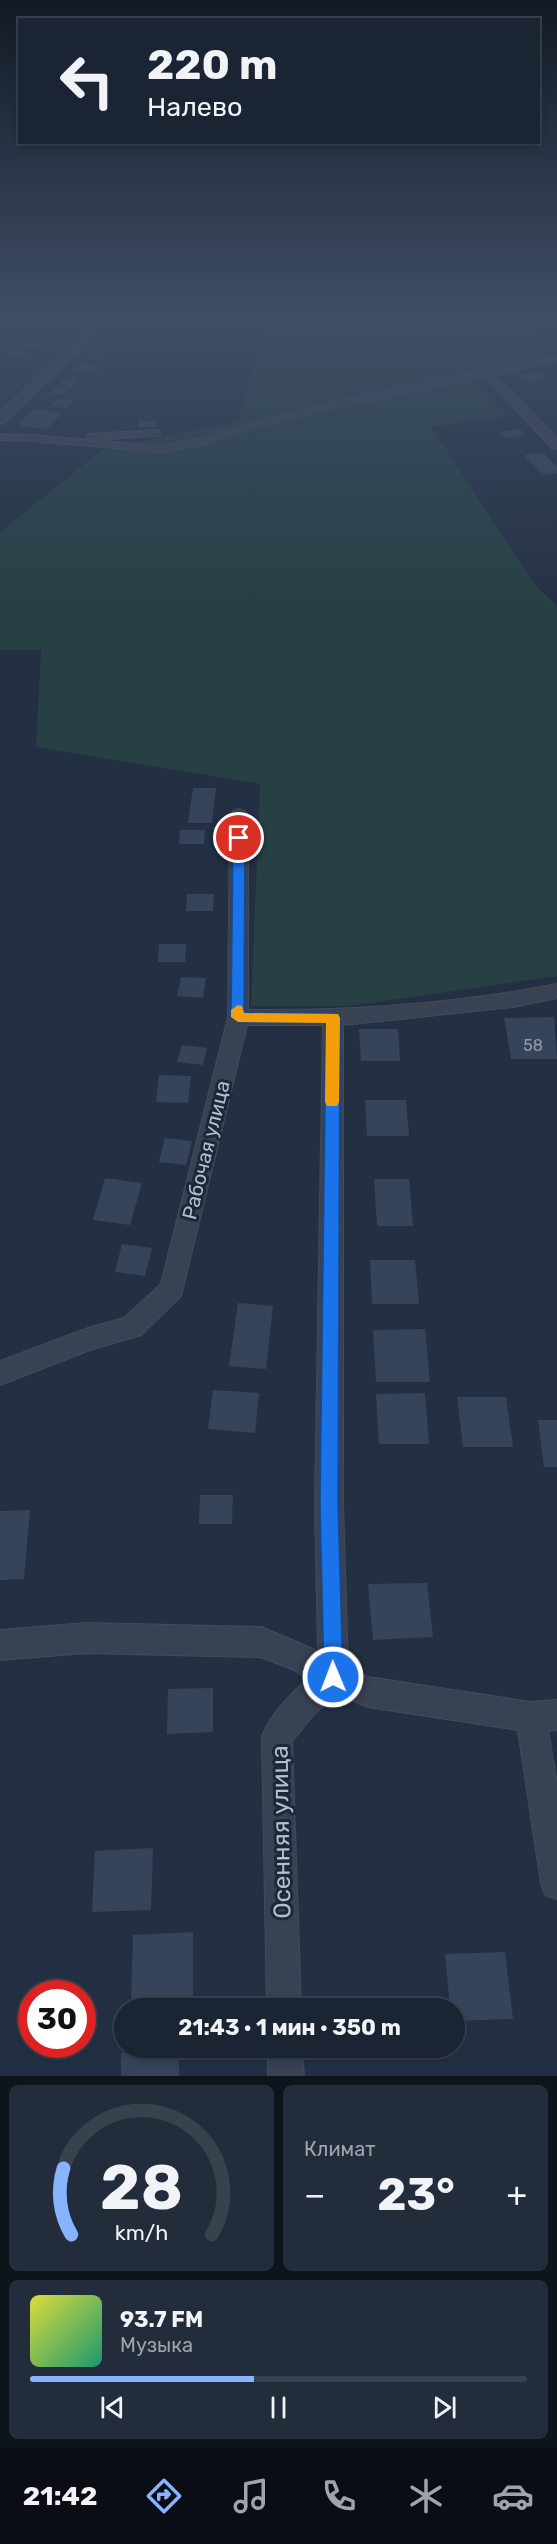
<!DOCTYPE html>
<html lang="ru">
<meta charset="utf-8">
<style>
:root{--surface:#1a2433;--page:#232c3b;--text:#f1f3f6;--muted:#9fa4ac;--line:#38414e;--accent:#88b3ff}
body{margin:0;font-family:Rubik,sans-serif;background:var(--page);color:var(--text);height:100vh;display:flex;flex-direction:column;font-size:22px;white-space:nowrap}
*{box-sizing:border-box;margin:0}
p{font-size:20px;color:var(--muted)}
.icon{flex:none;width:33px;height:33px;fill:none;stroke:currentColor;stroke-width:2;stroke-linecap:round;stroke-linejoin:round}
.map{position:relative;height:2076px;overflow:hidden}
.drawer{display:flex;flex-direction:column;gap:9px;padding:9px;background:#0e141c;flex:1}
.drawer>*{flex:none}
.guide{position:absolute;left:18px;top:18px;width:522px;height:126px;border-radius:0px;box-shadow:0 3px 9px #0003,0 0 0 2px var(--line);background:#1a2433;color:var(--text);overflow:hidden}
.speed{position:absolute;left:18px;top:1980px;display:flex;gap:12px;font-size:30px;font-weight:700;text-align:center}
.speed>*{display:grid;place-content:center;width:78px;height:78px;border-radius:50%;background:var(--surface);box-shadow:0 3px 9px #0003,0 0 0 2px var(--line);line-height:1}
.speed .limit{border:9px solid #d22;background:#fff;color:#111}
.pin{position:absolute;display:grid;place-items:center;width:51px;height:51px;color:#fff;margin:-26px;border:3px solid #fff;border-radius:50%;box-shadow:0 2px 6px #0007}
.me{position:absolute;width:66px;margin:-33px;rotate:359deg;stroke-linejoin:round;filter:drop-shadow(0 0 4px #0008)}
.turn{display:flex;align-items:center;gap:21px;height:126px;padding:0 30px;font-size:27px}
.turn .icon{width:78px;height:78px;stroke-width:2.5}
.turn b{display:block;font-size:42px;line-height:51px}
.big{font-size:45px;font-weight:700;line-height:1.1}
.drawer .widget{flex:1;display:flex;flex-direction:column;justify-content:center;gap:9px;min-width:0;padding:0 21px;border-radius:9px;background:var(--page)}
.drawer .dial{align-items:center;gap:0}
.dial svg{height:156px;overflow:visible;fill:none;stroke:var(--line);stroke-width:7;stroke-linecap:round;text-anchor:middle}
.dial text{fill:var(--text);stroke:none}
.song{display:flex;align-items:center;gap:18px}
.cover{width:72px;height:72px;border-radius:9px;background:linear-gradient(135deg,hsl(60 70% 55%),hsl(160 70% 35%))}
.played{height:6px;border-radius:3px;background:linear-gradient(90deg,var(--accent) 45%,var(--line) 45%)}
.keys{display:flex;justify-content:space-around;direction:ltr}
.heat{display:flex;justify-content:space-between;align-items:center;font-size:33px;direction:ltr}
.drawer .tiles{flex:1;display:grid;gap:9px;grid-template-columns:1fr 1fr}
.widget:last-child{grid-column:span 2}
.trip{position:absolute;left:114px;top:1998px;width:351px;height:60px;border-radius:30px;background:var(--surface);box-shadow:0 3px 9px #0003,0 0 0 2px var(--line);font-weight:700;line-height:60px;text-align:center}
.dock{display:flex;height:96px;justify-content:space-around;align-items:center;background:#0a0e14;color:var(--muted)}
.dock .icon{width:42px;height:42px}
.dock .active{color:var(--accent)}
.dock b{font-size:27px;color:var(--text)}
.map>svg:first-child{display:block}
.green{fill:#264044}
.building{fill:#35445a}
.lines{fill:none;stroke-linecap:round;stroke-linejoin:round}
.service-casing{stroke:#424b5c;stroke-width:8}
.minor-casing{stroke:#424b5c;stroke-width:2}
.service{stroke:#384253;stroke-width:6}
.minor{fill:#384253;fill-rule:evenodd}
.route{fill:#1a73e8;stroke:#114b97;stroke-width:1.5}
.slow{fill:#f59e0b}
.labels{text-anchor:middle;stroke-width:6;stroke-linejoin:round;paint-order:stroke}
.number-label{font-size:16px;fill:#939eae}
.street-label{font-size:20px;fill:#b5becd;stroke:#1d2738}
.near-street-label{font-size:24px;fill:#b5becd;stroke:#1d2738}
</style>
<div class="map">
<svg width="557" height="2076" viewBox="0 0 557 2076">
<rect width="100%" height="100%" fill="#233044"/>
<path class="green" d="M267 320H522L557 342V351L469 372 507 416 431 427 537 587 557 606V976L349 1006H251L260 784 36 747 41 650H0V532L102 450 239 420Z"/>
<g class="building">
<path d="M125 320H153L148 326 122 323Z"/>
<path d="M538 320H557V331Z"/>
<path d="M52 322 68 324 62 329 46 327Z"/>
<path d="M20 341 41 344 35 350 14 348Z"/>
<path d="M10 350 31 352 25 359 4 356Z"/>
<path d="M93 352 106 353 99 360 86 358Z"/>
<path d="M80 364 100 367 95 373 74 370Z"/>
<path d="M538 371 548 380 524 383 515 374Z"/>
<path d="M65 378 78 380 71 387 58 385Z"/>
<path d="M56 387 69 389 62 395 50 393Z"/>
<path d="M58 398 73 400 66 408 51 406Z"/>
<path d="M33 409 62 413 47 429 18 426Z"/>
<rect x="138" y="421" width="18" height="6"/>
<path d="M520 429 526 435 506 438 501 432Z"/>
<path d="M542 452 557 467V473L544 475 524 455Z"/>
<path d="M193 788H216L212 823H188Z"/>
<path d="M180 830H205L204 844H179Z"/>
<path d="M187 894H214L213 911H186Z"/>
<path d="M159 944H186L185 962H158Z"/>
<path d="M181 977 206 978 203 998 177 996Z"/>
<path d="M554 1017 557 1059H511L504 1018Z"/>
<path d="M359 1029H398L400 1061H361Z"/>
<path d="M182 1045 207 1048 203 1065 177 1062Z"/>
<path d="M159 1075 191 1076 188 1103 156 1102Z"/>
<path d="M365 1100H406L409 1136H367Z"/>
<path d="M165 1138 192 1141 186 1165 159 1162Z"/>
<path d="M105 1178 142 1183 130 1225 93 1220Z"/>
<path d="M374 1179H409L413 1226H377Z"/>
<path d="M122 1244 152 1248 145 1276 115 1272Z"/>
<path d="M370 1260H415L419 1304H372Z"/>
<path d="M238 1303 273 1306 266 1369 229 1366Z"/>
<path d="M425 1329 430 1382H376L373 1330Z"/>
<path d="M213 1390 259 1393 255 1433 208 1429Z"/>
<path d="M425 1393 429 1444H379L376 1394Z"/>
<path d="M457 1397H506L513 1447H463Z"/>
<path d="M538 1420H557V1467H544Z"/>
<path d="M200 1495H233L232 1524H199Z"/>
<path d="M30 1510 24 1579 0 1580V1511Z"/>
<path d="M427 1583 433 1637 373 1640 368 1584Z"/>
<path d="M213 1688V1732L167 1734 168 1689Z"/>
<path d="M153 1848 151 1910 92 1912 95 1851Z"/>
<path d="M193 1932V1998L131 2001 133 1935Z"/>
<path d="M505 1952 513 2019 454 2021V2008H450L445 1954Z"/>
<path d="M179 2049V2076H121V2053Z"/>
</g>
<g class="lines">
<g class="service-casing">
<g id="service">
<path d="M0 437 36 438"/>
<path d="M90 437 157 433"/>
<path d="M30 438 162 449 205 441 236 430 333 405 487 373"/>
</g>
</g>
<g class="minor-casing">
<g id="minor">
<path d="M97 320H109L4 423 0 424V413Z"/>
<path d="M557 355V361L495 375 557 438V449L552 448 481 373 487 369Z"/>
<path d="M239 809 245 811 248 815V1010C351 1011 456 1004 557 984V998L513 1007 343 1025V1504L348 1668 368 1677 531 1702 557 1700V1730L548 1731 557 1783V1899L545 1895 541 1883 518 1730 368 1707 337 1694 313 1715 292 1741 301 2008H267L262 1736C271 1713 290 1695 308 1679L294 1670 261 1657 86 1653 0 1660V1630L86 1623 261 1627 318 1651 315 1504 323 1025H247L181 1296 141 1335 90 1350 0 1385V1361L88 1328 124 1318 161 1284 228 1017 230 815 233 811Z"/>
<path d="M268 2048H302L304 2076H268Z"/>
</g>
</g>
<use href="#service" class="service"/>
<use href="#minor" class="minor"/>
</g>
<linearGradient id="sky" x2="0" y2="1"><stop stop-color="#131a25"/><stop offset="0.52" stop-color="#3f4e67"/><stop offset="1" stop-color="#3f4e67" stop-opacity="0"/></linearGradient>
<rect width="557" height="610" fill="url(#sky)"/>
<path class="route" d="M239 834 245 838 244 1013H333L340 1018 338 1504 343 1677 340 1684 333 1687 327 1684 324 1677 320 1504 326 1023 238 1022 231 1017 233 838Z"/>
<path class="slow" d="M238 1005 242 1006 244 1013 338 1014 340 1018 339 1102 337 1106H327L325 1102 326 1023 238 1022 231 1017V1010Z"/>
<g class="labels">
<g class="number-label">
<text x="533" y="1051">58</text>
</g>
<g class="street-label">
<text transform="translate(206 1150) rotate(-76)" y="7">Рабочая улица</text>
</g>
<g class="near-street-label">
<text transform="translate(281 1832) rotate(-91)" y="8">Осенняя улица</text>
</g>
</g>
</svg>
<div class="speed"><div class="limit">30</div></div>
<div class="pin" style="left:239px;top:838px;background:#d93025"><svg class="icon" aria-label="arrive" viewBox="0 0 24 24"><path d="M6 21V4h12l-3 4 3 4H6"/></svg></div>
<svg class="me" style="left:333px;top:1677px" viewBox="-20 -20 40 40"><circle r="17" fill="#1a73e8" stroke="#fff" stroke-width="3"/><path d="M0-11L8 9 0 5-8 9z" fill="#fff"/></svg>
<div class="trip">21:43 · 1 мин · 350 m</div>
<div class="guide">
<div class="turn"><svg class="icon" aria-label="left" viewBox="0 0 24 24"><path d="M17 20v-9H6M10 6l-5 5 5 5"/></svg><div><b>220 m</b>Налево</div></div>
</div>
</div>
<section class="drawer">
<div class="tiles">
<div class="widget dial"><svg viewBox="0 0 100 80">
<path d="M14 69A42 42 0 1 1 86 69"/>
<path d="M14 69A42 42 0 0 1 10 35" stroke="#88b3ff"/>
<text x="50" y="56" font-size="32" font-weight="700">28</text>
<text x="50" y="72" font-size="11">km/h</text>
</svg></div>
<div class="widget"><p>Климат</p>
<div class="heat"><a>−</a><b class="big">23°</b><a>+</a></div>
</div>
<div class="widget">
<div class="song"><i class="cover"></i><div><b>93.7 FM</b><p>Музыка</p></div></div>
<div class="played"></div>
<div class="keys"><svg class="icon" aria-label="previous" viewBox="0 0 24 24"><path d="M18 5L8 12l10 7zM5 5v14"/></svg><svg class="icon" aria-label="pause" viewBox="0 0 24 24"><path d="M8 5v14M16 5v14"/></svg><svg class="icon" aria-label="next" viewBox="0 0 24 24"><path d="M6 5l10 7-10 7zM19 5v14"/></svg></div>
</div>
</div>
</section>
<nav class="dock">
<b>21:42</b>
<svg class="icon active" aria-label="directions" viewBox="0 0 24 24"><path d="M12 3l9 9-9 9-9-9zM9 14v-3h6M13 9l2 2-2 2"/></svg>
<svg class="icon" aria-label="music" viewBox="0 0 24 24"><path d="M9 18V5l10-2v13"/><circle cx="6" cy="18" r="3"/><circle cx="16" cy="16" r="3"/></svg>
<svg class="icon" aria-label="phone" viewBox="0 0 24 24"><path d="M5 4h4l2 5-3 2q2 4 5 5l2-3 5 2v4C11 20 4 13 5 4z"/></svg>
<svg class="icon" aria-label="climate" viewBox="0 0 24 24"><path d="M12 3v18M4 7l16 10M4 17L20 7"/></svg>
<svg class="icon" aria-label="car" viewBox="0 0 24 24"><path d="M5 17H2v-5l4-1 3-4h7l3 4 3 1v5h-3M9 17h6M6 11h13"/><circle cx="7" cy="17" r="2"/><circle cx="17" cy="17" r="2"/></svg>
</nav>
